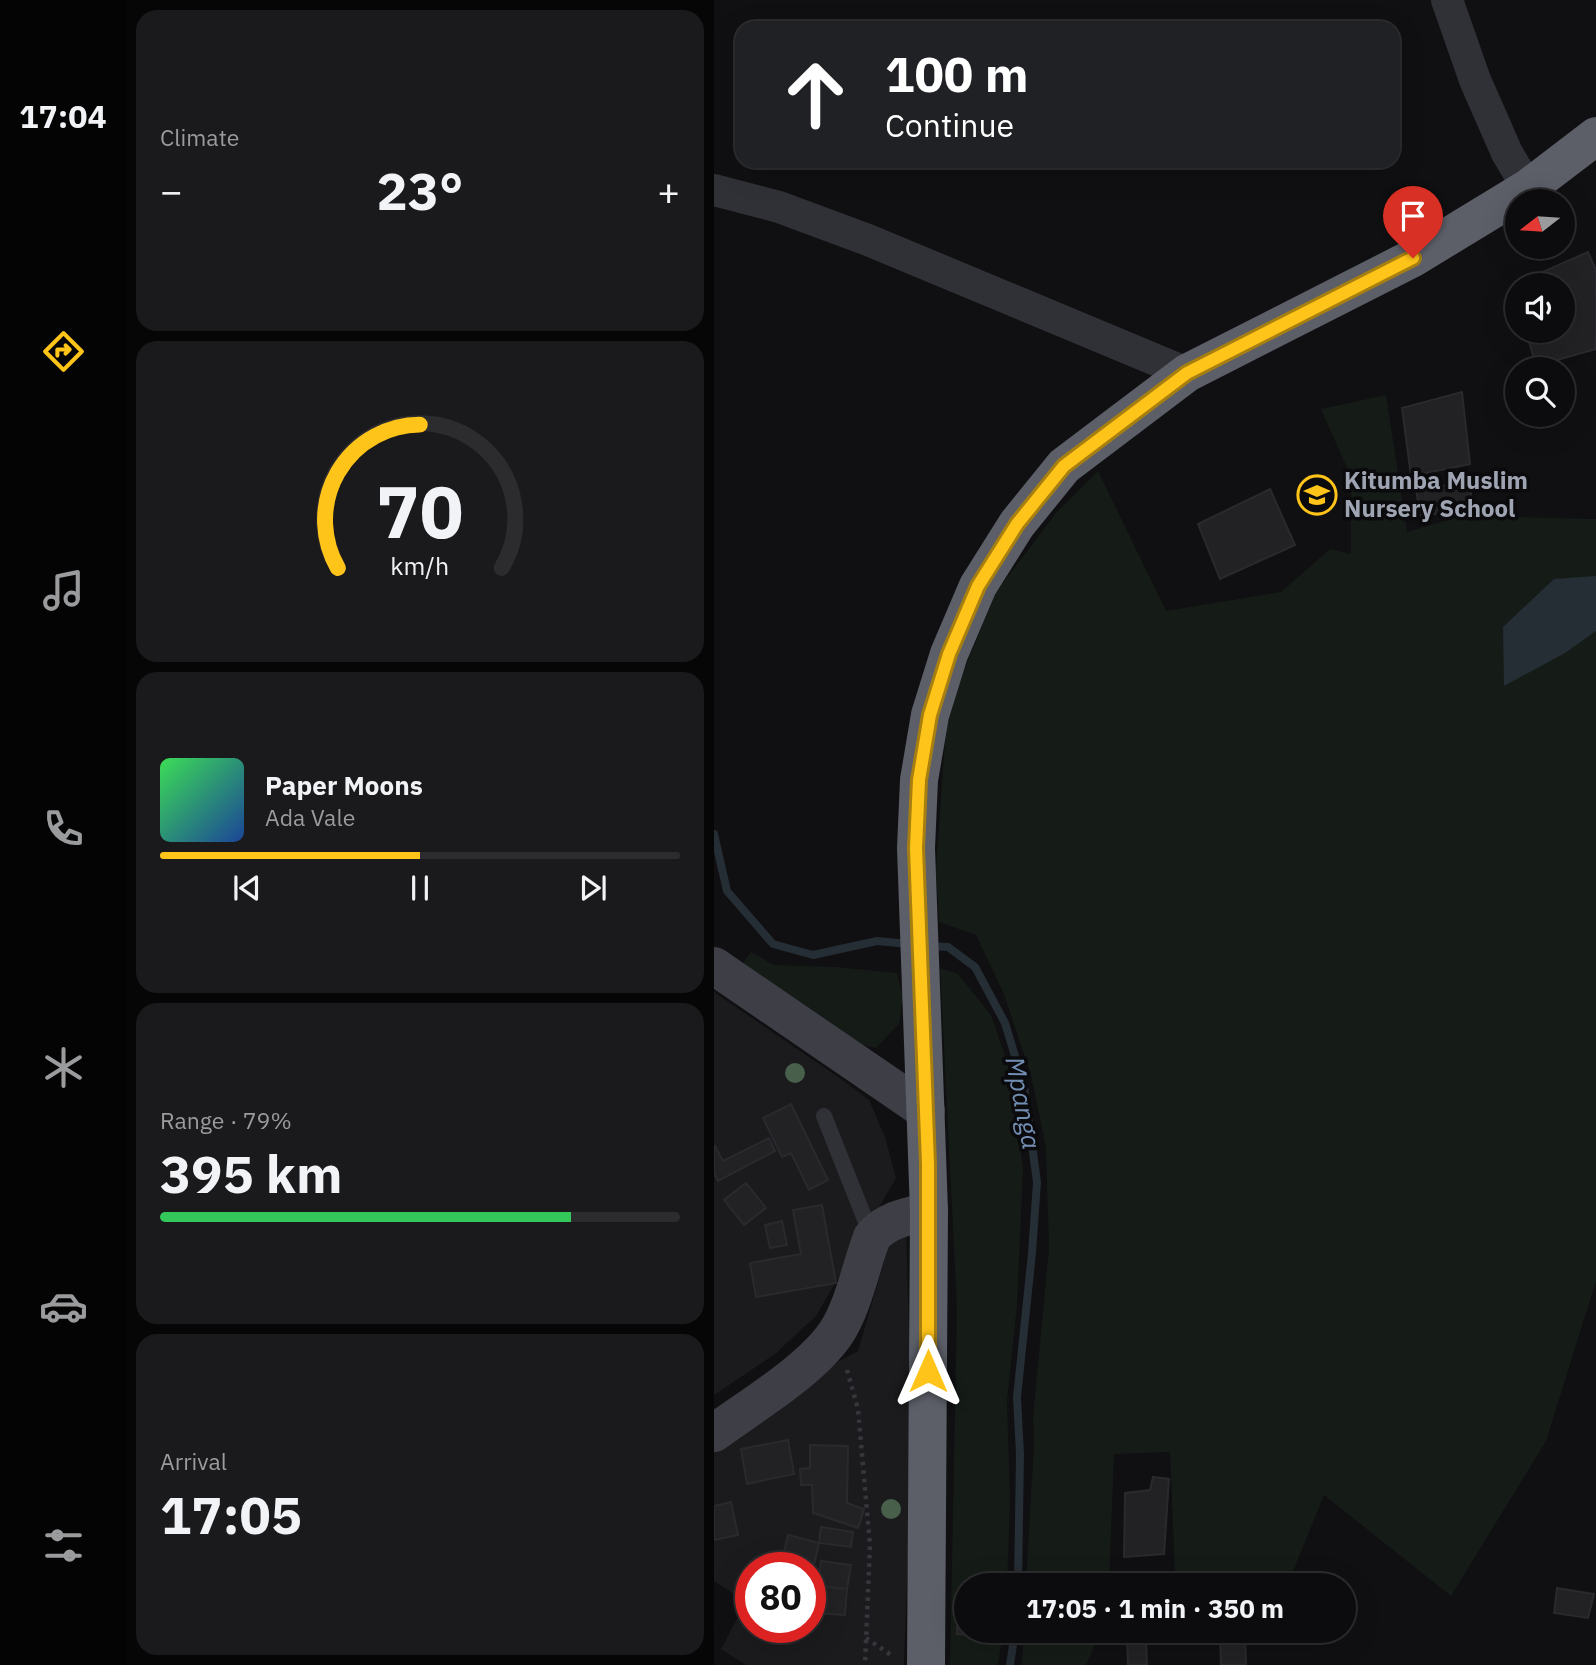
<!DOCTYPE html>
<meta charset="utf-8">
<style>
:root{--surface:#0c0b0d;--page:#1a191b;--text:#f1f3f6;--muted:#9a9b9d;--line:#2c2b2e;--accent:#ffc419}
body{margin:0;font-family:"IBM Plex Sans",sans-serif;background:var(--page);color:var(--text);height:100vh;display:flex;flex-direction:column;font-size:26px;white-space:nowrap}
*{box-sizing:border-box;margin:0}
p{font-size:23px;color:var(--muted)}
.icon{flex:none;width:38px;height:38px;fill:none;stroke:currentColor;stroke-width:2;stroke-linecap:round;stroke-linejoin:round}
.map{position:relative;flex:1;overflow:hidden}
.side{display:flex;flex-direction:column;gap:10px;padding:10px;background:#070607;width:588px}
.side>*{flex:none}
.top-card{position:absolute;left:21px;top:21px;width:665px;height:147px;border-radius:21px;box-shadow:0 7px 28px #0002,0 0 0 2px var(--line);background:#202124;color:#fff;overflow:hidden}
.needle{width:46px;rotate:253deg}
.buttons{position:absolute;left:791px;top:189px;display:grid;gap:14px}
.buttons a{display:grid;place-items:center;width:70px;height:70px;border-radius:50%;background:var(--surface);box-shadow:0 7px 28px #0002,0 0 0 2px var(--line);font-size:35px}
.speed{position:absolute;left:21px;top:1552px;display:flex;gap:14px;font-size:35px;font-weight:700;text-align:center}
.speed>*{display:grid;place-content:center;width:91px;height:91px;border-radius:50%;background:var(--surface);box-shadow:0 7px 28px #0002,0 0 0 2px var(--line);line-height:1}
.speed .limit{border:10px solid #d22;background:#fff;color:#111}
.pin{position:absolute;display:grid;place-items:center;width:60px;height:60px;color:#fff;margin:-72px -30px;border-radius:50% 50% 50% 0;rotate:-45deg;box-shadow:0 0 7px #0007}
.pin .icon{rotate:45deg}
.me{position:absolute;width:77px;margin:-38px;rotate:0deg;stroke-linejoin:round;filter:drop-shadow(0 0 5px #0008)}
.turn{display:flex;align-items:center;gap:24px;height:147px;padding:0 35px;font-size:32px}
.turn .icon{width:91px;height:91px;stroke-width:2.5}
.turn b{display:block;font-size:49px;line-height:60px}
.big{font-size:52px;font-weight:700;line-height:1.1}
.side .tile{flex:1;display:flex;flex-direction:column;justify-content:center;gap:10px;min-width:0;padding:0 24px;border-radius:21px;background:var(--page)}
.side .dial{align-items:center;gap:0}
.dial svg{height:182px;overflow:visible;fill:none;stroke:var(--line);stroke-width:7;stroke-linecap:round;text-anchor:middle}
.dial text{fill:var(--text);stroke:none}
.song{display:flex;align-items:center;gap:21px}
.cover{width:84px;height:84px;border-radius:10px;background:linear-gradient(135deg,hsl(130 70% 55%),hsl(220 70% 35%))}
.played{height:7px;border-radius:4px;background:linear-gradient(90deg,var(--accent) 50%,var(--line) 50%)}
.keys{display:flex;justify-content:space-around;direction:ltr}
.heat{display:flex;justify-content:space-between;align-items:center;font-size:38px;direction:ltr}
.charge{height:10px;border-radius:5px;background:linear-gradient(90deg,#34c759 79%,var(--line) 0)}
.trip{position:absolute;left:240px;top:1573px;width:402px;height:70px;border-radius:35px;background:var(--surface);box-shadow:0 7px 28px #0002,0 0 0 2px var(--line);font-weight:700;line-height:70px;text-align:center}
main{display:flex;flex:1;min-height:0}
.tab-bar{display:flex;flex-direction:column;width:126px;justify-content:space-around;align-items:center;background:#050405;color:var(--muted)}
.tab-bar .icon{width:49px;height:49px}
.tab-bar .selected{color:var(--accent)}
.tab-bar b{font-size:32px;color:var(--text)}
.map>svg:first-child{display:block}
.built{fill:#1b1b1e;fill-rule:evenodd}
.green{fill:#151c17}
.water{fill:#252d35}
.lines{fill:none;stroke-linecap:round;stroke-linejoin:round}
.stream{stroke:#252d35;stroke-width:8}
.building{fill:#222225;stroke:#2a292d;stroke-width:2}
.path{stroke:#36373d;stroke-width:4.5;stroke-dasharray:3.5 5;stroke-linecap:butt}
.lane{stroke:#303136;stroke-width:16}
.street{stroke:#303136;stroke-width:32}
.secondary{stroke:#3e3f46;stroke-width:38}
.highway{stroke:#5c5e68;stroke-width:38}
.tree{fill:#475f4b}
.route-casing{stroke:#a67f10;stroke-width:18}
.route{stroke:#ffc419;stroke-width:12}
.labels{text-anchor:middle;stroke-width:7;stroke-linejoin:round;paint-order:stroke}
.poi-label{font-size:24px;font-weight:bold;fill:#9fa4b3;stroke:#0b0a0c;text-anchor:start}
.water-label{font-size:26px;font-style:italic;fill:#728fb3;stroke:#0b0a0c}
</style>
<main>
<nav class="tab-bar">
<b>17:04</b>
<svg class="icon selected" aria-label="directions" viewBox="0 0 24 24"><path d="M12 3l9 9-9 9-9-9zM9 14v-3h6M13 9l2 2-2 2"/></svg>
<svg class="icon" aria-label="music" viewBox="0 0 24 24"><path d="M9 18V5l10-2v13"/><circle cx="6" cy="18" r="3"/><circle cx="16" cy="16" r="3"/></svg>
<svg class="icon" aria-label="phone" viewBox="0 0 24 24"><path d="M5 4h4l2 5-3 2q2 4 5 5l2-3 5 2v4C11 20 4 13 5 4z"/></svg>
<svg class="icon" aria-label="climate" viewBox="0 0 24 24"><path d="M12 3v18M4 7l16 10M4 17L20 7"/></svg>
<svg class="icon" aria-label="car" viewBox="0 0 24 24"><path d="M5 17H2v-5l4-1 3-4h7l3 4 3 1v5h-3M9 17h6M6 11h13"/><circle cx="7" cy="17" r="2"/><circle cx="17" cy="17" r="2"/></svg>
<svg class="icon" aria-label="filters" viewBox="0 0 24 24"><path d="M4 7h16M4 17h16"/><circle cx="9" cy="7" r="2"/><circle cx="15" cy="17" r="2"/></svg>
</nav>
<section class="side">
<div class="tile"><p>Climate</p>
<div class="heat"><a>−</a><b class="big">23°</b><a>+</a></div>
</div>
<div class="tile dial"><svg viewBox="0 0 100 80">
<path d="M14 69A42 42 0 1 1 86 69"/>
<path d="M14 69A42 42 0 0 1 50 6" stroke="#ffc419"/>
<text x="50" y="56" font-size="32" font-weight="700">70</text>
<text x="50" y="72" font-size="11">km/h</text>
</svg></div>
<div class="tile">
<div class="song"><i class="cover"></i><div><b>Paper Moons</b><p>Ada Vale</p></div></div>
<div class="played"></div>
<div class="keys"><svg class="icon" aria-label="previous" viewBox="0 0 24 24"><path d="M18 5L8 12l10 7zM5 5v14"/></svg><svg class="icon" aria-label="pause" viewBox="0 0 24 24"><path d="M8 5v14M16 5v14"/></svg><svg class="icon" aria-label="next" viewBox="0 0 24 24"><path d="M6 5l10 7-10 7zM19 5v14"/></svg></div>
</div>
<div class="tile"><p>Range · 79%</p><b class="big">395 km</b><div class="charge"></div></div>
<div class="tile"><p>Arrival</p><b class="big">17:05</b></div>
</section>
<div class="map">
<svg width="882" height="1665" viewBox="0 0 882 1665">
<rect width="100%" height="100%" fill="#100f11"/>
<g class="built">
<path d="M0 992 127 1079 155 1100 171 1137 182 1178 102 1316 61 1354 0 1395Z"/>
<path d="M192 1223 198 1453 190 1665H32L7 1649 32 1602 0 1581V1435L93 1378 144 1351 181 1224ZM37 1568H96V1628H37Z"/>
</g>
<g class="green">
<path d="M672 395 693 532 740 518 765 516 882 519V1281L832 1441 737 1596 610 1495 578 1574 461 1575 456 1452 400 1454 395 1585H312L320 1443 319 1417 335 1249 332 1147 317 1075 290 994 262 935 225 922 222 870 233 712 282 592 342 513 384 471 452 611 567 592 616 549 637 554V477L607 409Z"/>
<path d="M37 952 60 965 121 967 183 973 189 997 185 1024 162 1048 140 1043 24 970Z"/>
<path d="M226 968 244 974 277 1015 298 1076 309 1169 303 1305 293 1401 296 1501 293 1585 252 1586V1631H289L284 1665H236L243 1309Z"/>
<path d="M310 1631H387L372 1665H308Z"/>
</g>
<path class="water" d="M882 576V631L851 653 790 686 789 627 840 579Z"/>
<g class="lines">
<g class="stream">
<path d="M0 834 13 891 59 944 99 955 163 941 195 944"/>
<path d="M215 946 234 947 261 967 291 1023 310 1086 323 1182 318 1253 303 1397 306 1454 304 1586"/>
<path d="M296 1665 301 1631"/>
</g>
</g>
<g class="building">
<path d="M874 252 882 270V349L822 366 812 331H849V285H827L824 274Z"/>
<path d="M748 392 756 464 697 476 688 408Z"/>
<path d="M756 482 758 509 707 516 702 490Z"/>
<path d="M556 489 581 545 506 579 484 524Z"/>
<path d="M77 1104 114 1180 95 1190 77 1153 68 1157 49 1118Z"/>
<path d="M55 1138 61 1151 4 1181 0 1173V1147L1 1146 9 1161Z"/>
<path d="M32 1183 52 1208 30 1225 10 1200Z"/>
<path d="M108 1205 122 1283 42 1297 36 1263 87 1254 79 1210Z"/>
<path d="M68 1221 73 1245 56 1248 51 1225Z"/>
<path d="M74 1440 80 1474 33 1484 27 1449Z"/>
<path d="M96 1445 134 1446 133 1503 150 1509 144 1528 99 1513 98 1485H87L86 1469 96 1468Z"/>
<path d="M439 1477 455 1479 450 1554 410 1557 411 1493 436 1490Z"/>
<path d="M17 1502 24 1535 0 1540V1506Z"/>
<path d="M107 1527 139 1532 137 1547 105 1543Z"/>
<path d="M74 1535 105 1543 96 1582V1568H66Z"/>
<path d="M107 1561 137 1565 133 1589 104 1586Z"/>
<path d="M104 1586 133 1589 131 1615 102 1613Z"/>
<path d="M843 1588 880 1594 874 1618 840 1613Z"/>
<path d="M252 1619V1631H257V1635L243 1634V1621Z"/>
<path d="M525 1631H531L532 1665H507L506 1634Z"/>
<path d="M413 1635 432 1636 433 1665H414Z"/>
</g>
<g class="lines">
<g class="path">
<path d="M133 1370 144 1409 156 1545 151 1665"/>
<path d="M152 1638 180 1657"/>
</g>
<path class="lane" d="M110 1116 158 1237"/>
<g class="street">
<path d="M733 0 761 80 793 153 814 188"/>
<path d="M0 190 65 207 154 240 473 373"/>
</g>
<g class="secondary">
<path d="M0 966 212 1111"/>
<path d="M0 1433C38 1405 96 1371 122 1333 139 1308 147 1266 158 1237 172 1220 194 1216 215 1211"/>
</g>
<path class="highway" d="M212 1665 215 1211 202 848 205 780 216 715 235 654 264 586 303 524 350 466 473 373 699 258 814 188 882 136"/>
</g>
<g class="tree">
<circle cx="81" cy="1073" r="10"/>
<circle cx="177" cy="1509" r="10"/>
</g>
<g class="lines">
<g class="route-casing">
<path id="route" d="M214 1371V1164L202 848 205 780 216 715 235 654 264 586 303 524 350 466 473 373 699 258"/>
</g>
<use href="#route" class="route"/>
</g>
<defs>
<g id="school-ring" transform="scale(2.0125)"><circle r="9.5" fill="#0b0a0c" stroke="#ffc419" stroke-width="1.5"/><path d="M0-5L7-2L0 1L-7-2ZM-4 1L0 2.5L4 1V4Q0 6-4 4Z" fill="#ffc419"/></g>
</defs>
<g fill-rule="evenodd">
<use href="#school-ring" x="603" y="495"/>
</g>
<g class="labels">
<g class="poi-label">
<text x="630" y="489">Kitumba Muslim<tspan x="630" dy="28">Nursery School</tspan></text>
</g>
<g class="water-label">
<text transform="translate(309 1103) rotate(79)" y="9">Mpanga</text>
</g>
</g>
</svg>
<div class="buttons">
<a><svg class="needle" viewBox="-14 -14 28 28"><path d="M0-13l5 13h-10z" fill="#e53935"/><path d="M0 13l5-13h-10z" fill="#9a9b9d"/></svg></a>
<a><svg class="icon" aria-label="sound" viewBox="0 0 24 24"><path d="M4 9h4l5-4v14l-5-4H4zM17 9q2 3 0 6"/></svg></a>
<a><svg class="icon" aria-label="search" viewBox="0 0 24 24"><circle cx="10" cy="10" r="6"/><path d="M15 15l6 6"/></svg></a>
</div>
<div class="speed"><div class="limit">80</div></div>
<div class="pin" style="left:699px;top:258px;background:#d93025"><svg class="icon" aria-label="arrive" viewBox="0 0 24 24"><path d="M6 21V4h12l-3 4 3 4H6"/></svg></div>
<svg class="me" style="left:214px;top:1371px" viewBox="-20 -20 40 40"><path d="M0-17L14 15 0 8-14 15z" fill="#ffc419" stroke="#fff" stroke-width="4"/></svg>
<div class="trip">17:05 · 1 min · 350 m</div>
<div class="top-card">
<div class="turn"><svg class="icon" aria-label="ahead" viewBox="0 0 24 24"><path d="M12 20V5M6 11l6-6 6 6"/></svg><div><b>100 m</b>Continue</div></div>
</div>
</div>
</main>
